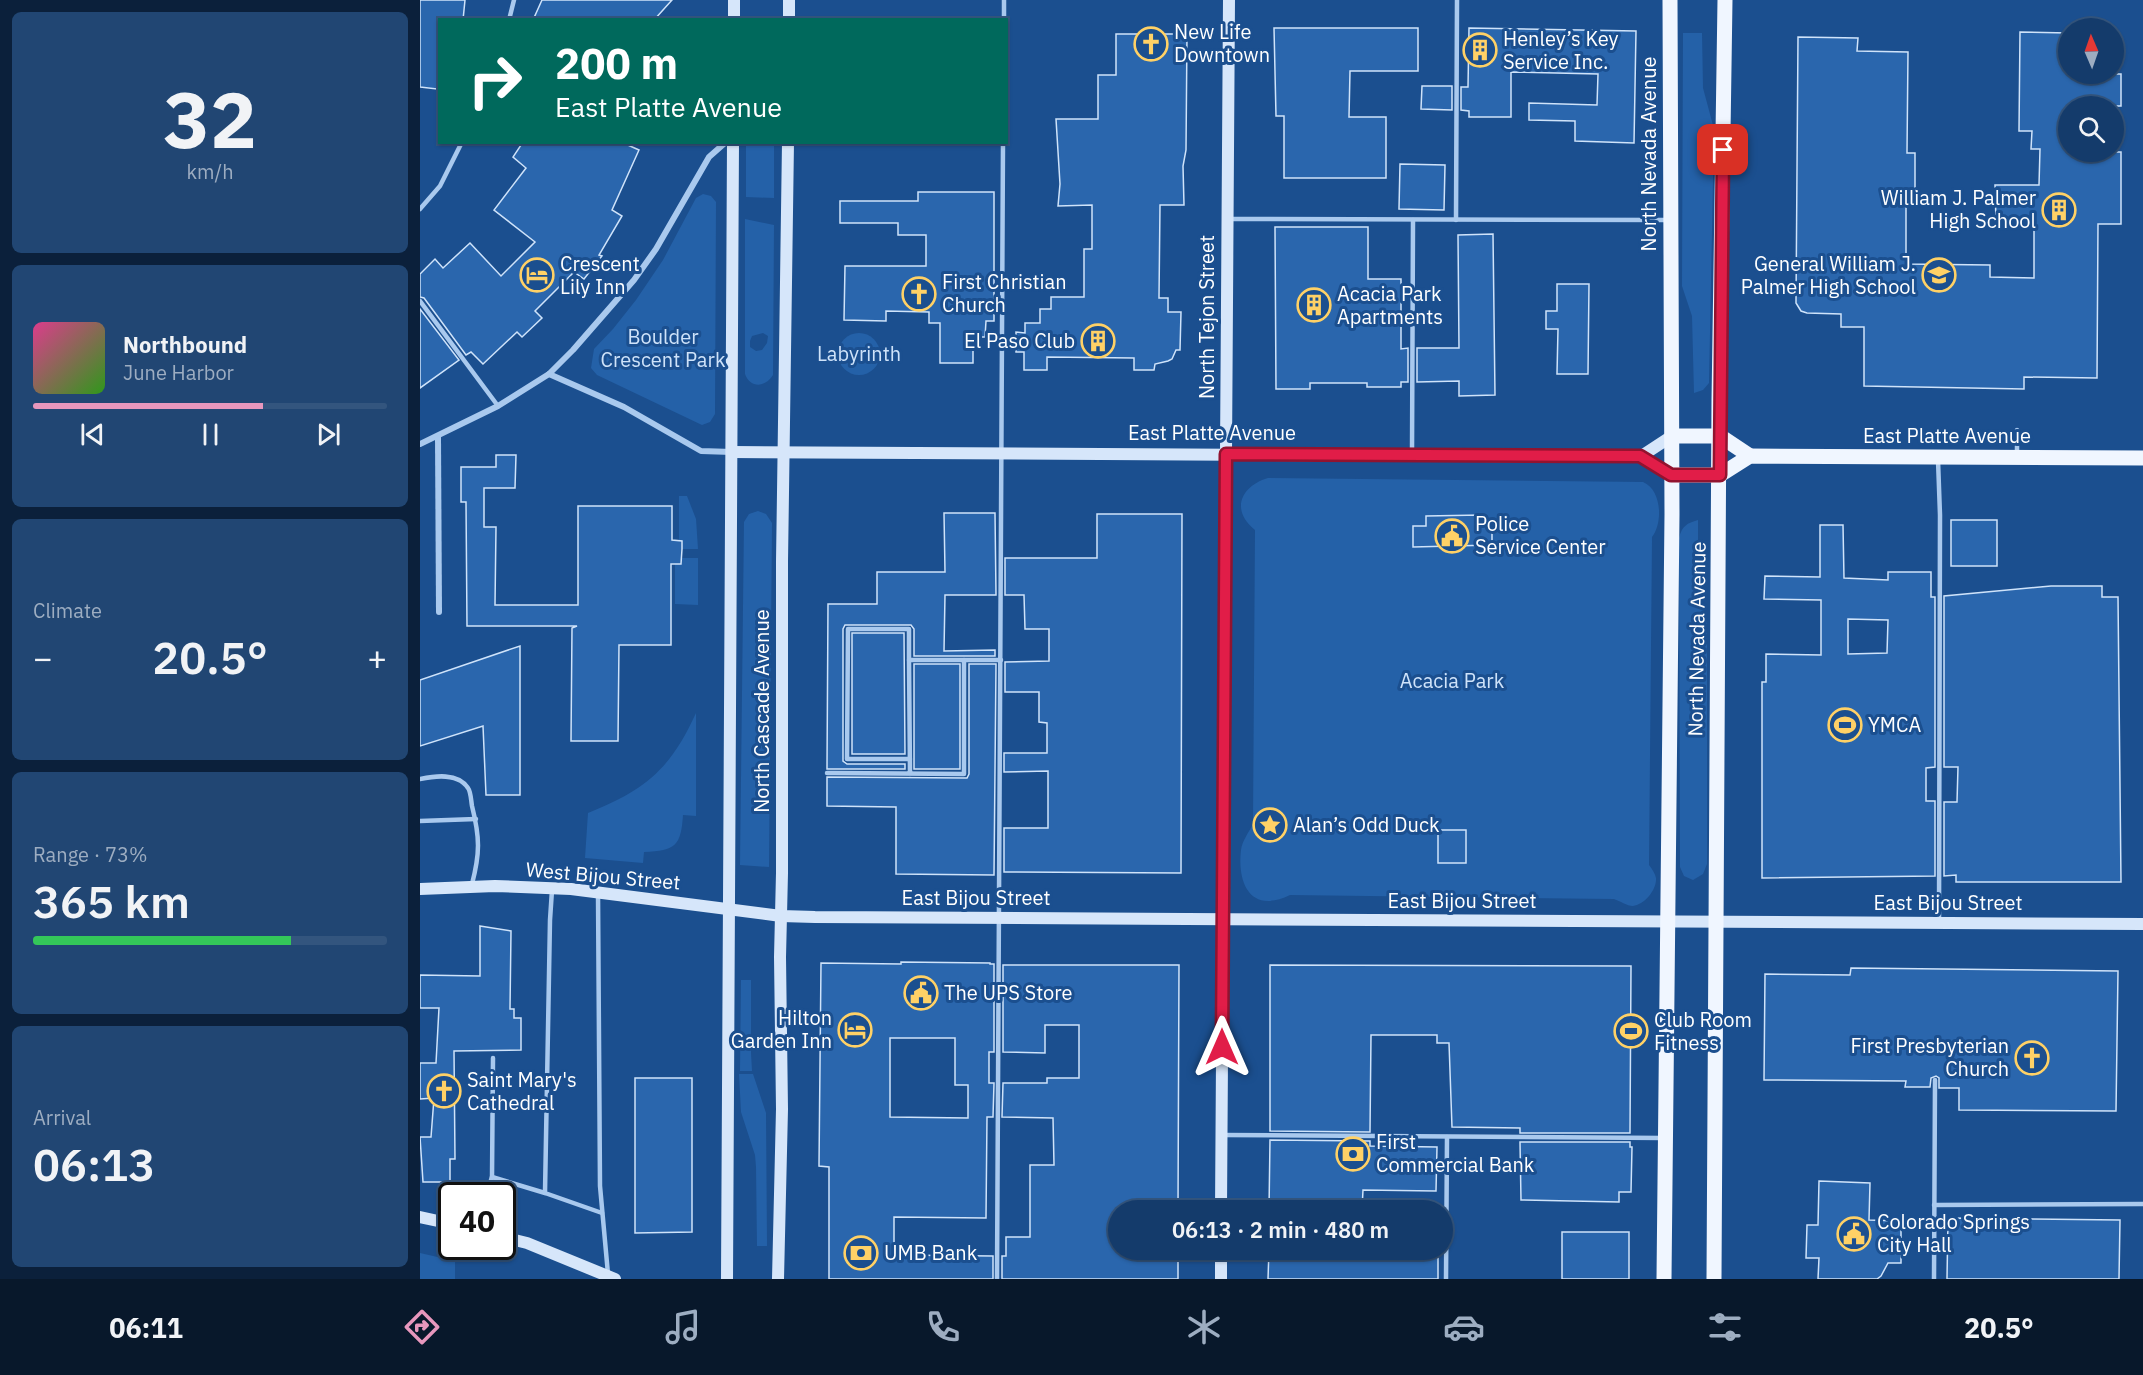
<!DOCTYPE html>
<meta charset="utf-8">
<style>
:root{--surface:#143b6b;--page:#214673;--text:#f1f3f6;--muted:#9dadc1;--line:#33557e;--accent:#e797bd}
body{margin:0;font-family:"IBM Plex Sans",sans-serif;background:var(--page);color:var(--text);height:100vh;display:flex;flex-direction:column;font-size:22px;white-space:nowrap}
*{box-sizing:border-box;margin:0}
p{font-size:20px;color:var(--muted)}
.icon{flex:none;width:33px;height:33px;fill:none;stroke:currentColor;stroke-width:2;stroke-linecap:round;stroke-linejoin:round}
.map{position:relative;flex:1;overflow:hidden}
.side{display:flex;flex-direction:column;gap:12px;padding:12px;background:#0b203b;width:420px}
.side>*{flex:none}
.hud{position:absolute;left:18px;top:18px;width:570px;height:126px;border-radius:0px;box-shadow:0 2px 4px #0004,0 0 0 2px var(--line);background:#00695c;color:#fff;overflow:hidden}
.needle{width:39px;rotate:358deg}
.controls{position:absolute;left:1638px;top:18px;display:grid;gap:12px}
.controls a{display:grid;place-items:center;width:66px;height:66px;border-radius:50%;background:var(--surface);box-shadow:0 2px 4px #0004,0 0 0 2px var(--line);font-size:30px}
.speed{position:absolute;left:18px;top:1182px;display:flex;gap:12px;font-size:30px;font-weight:700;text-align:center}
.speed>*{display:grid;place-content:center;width:78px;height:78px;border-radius:50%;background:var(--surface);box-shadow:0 2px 4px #0004,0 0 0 2px var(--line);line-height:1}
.speed .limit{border:3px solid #111;border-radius:9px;background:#fff;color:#111}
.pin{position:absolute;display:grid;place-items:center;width:51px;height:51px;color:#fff;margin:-26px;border-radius:12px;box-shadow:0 3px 9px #0006}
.me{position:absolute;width:66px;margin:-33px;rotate:0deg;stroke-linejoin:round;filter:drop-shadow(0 0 4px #0008)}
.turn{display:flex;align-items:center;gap:21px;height:126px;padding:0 18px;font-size:27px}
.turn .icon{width:78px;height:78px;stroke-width:2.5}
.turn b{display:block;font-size:42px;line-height:51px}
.big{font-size:45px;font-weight:600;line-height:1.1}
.side .widget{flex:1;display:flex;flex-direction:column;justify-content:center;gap:9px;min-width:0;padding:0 21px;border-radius:9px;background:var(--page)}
.side .dial{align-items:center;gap:0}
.dial b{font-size:78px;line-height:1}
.song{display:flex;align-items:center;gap:18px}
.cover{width:72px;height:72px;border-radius:9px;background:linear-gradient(135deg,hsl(330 70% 55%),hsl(110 70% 35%))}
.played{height:6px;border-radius:3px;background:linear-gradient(90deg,var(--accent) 65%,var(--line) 65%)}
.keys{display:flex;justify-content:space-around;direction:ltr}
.heat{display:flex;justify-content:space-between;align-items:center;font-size:33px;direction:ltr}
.charge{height:9px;border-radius:4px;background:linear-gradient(90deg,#34c759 73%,var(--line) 0)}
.trip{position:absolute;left:688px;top:1200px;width:345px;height:60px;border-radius:30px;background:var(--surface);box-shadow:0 2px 4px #0004,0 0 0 2px var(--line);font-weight:600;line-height:60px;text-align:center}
.menu{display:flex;height:96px;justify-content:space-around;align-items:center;background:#08182b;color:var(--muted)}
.menu .icon{width:42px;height:42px}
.menu .selected{color:var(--accent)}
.menu b{font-size:27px;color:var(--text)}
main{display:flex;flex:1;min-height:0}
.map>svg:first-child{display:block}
.green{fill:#2461a8;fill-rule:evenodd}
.building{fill:#2a66ad;stroke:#cfe3fa;stroke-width:1.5;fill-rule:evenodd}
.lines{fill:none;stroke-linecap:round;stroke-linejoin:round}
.lane{stroke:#a9c9ee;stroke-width:4.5}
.street{stroke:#a9c9ee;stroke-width:6}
.secondary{stroke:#d6e6fa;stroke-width:12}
.primary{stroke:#f0f6ff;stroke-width:15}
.route-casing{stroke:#92132f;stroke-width:15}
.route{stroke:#e11d48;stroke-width:10}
.labels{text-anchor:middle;stroke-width:6;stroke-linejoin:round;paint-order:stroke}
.poi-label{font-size:20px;fill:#fff;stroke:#1b4f8f;text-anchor:start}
.street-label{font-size:20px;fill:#fff;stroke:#1b4f8f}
.park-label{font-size:20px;fill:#cfe3fa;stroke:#1b4f8f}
</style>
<main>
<section class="side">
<div class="widget dial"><b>32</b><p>km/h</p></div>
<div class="widget">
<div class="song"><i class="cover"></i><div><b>Northbound</b><p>June Harbor</p></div></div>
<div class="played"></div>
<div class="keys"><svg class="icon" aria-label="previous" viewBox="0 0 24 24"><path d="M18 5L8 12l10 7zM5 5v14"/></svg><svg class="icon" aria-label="pause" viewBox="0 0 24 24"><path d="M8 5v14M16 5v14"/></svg><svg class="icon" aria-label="next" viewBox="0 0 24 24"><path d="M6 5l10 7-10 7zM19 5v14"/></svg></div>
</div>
<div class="widget"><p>Climate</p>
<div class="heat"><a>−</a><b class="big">20.5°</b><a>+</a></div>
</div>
<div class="widget"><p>Range · 73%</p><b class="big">365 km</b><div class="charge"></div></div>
<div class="widget"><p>Arrival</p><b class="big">06:13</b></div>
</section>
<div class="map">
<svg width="1723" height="1279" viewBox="0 0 1723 1279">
<rect width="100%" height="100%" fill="#1b4f8f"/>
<g class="green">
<path d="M1263 33H1282L1283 88 1294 129 1289 383 1283 390 1274 393 1272 316 1262 286Z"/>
<path d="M326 143H354V198L326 197Z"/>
<path d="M283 194 291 196 296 202 295 414 290 422 282 425 177 375 171 368 174 349 193 329 216 300 243 260 276 198Z"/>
<path d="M325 219 354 225 353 375C345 388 330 388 325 374ZM343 333 348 336 347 343 342 350 336 351 330 347V341L332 336Z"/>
<circle cx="439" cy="354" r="21"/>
<path d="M848 478 1223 482C1242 490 1243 523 1232 537L1229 865C1232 869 1235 873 1236 878 1237 890 1224 905 1213 906 1207 906 1200 901 1194 899L870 895C831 914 817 884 821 850 822 841 829 832 833 824L835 530C810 510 821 486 848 478Z"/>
<path d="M259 496H267L276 519 278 549H262V541H259Z"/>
<path d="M338 511 346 514 352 523 349 867 320 865 324 522 329 514Z"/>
<path d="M1278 520V587L1287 619V864L1283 874 1273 880 1264 876 1260 867 1259 538C1262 526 1267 523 1278 520Z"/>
<path d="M261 558H278V605L255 604V564H261Z"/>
<path d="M276 713V816L263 815C261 845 256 851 224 852L223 863 165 858 168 813C225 790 250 770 276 713Z"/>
<path d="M321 980H331V1053L332 1071H320Z"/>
<path d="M319 1074H333L346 1113 347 1246H337L336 1167 335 1155 321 1112Z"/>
<path d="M0 1253 35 1261V1279H0Z"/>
</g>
<g class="building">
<path d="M0 0H45L43 20H20V83L17 89 0 87Z"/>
<path d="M122 0H252L234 20H113Z"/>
<path d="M854 28H998V71H930L929 117H966V178H864V116H856Z"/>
<path d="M1049 28 1216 31 1214 143 1155 141V121L1109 120V103L1177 105 1178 74 1091 72V117H1049V111L1041 110V87H1048Z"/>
<path d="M1600 32 1648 33V74H1701V106H1648V152H1701V224H1678L1677 378 1604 377V389L1444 386V327H1421V314L1387 313 1381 311 1376 303 1378 37 1438 38 1437 51 1488 52 1487 153H1495V198H1486V264L1570 265V277L1614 278V225L1576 222 1575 185H1619L1620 149H1611L1612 131H1599Z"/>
<path d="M696 34H767L766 150 763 166 764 205H740L739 298H748V312H761L760 350H756L752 359 748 361 735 364 734 370H714V358L627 357V370H604V352H596V332L605 333V323H620V309H631V297H664V249H672V205L638 206 640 184 636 119H678V75H696Z"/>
<path d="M1002 86H1032V110L1001 109Z"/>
<path d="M103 142H201L219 150 192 210 202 216 179 255 182 256 164 279 154 272 115 311 122 318 102 337 97 332 63 364 51 352 46 355 4 298 0 297V274L15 259 23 268 50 243 81 276 115 242 74 210 106 168 93 157Z"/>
<path d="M980 164 1025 165 1024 210 979 209Z"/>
<path d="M498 192H574V321H566L565 337H553V363H520V323H509V312L466 311V321L424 320 425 266H506V235H478V223H420V201H498Z"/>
<path d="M855 227H948V279H981V349L988 348V382H981V387H947V383H890V389H856Z"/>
<path d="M1073 234 1075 395 1039 396V381L997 382V348H1039L1038 235Z"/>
<path d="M1137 284H1169L1168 374H1137L1138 329H1126V311H1137Z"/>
<path d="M0 309 39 360 0 388Z"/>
<path d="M76 455H96L95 488H64V527H76L75 605H158V506H252V540L262 541V549L261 564H251V645H199L198 741H151L152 628 157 626H47L46 502H41V467H76Z"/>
<path d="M524 513H575L576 595H525L524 651 575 650V656H494V629L491 625H425L423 629V761L427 764H485V769H407L408 604H457V572H525Z"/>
<path d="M677 514H762L761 873 584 872V828H628V771L584 772V753H627V723L619 722V692H585V662L629 661V629H605L604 595H585V558H677Z"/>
<path d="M1061 515V526H1072V545L993 547V526H1006V516Z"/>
<rect x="1531" y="520" width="46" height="46"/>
<path d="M1400 525H1423L1424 578 1468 580V572H1511V597H1515V767L1506 768V801H1515V876L1342 878V682H1346V654L1401 655V600L1344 599 1345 576 1400 577ZM1428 619 1468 620 1467 653 1428 654Z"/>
<path d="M1631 586H1682V597H1698L1701 882H1536V875L1524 876V802H1537L1538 767H1524V596Z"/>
<path d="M432 633H484L485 754H432Z"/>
<path d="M100 646V795H66L63 726 0 746V680Z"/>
<rect x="494" y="664" width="46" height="105"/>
<path d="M549 664H576L574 875 476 874V807L407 806V777L547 778 549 774Z"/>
<rect x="1018" y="830" width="28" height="33"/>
<path d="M60 926 91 931 90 1009H94V1018H101V1050L34 1051 35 1159H30V1182H3L0 1137H11L14 1098 0 1099V1063H16L19 1008H0V975L60 976Z"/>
<path d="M481 962 570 963V964H574V1052H569V1083H574L573 1117H567L566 1218 474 1217V1255L573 1256V1279H409V1167L399 1166 401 963 481 964ZM470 1038H535V1085H548V1118L470 1117Z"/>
<path d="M583 965H759L758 1210H699V1250H758V1279H582V1256H586V1237H610V1165H634L633 1118 582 1117 583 1083H627V1078H659V1025H625V1053L583 1052Z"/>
<path d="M850 965 1211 966 1210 1133H1100V1128L1032 1127 1029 1043H1017V1035H951L950 1132 850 1131Z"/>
<path d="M1431 968 1698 971 1696 1111 1539 1110V1088H1519V1078L1516 1076 1511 1078 1510 1087H1485L1486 1081 1344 1080 1345 974 1430 975Z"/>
<path d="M215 1078H272V1232L215 1233Z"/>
<path d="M850 1140 950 1141V1146L1017 1147 1016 1191 943 1190 942 1210H849Z"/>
<path d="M1100 1142H1210V1147H1212L1211 1192H1199V1202L1101 1200Z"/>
<path d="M1399 1181 1450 1183 1449 1220 1481 1221V1263H1468L1461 1276 1457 1279H1398L1399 1258H1386L1387 1225H1398Z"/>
<path d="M1528 1218 1700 1220 1699 1279H1527Z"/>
<rect x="1142" y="1232" width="67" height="47"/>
<path d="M849 1250H1018V1279H848Z"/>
</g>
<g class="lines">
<g class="lane">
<path d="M584 0V20"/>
<path d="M89 20 94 0"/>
<path d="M0 209 20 186 42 142"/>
<path d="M810 219 1248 220"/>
<path d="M1036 220 1037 0"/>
<path d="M0 301 78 406"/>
<path d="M992 454 993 220"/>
<path d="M1597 454V430"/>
<path d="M1518 460 1520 515 1519 922"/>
<path d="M489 660V629H428L427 759H490"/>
<path d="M544 660H581"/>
<path d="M407 773H414L544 774V660H489L490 774"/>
<path d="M0 779C14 776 38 772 48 788 51 792 51 801 52 806 60 838 60 853 52 884"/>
<path d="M0 821 56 819"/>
<path d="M132 890 130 920 125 1193 182 1213"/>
<path d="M178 893 180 1186 188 1274"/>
<path d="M802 1135 1243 1138"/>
<path d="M72 1177 125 1193"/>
<path d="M66 1196 72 1177 73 1058"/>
<path d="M1514 1205 1723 1204"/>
<path d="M577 1279 583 142"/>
<path d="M1026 1279 1027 1137"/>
<path d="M1514 1279 1515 1080"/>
</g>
<g class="street">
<path d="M129 374 204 407 281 451 312 452"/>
<path d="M18 437 19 612"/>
<path d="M0 444 78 406 129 374 153 350 214 280 236 249 289 157 306 142"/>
</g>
<g class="secondary">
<path d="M314 20V0"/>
<path d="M369 20V0"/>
<path d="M312 452 1220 457 1251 475"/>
<path d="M1220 457 1252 436"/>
<path d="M0 889 75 886 151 889 361 916 395 917 1723 924"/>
<path d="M801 1210 809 0"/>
<path d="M0 1217 32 1224"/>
<path d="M82 1237 107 1243 195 1279"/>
<path d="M307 1279 313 142"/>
<path d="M358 1279 362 1109 360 957 362 873V562L368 142"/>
<path d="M801 1279V1250"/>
</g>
<g class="primary">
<path d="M1252 436H1300L1330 456"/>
<path d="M1251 475H1300L1330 456 1723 458"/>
<path d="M1244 1279 1252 514 1250 0"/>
<path d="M1294 1279 1299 401 1305 0"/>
</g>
</g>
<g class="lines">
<g class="route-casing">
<path id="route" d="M802 1047 806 454 1220 456 1251 475H1300L1303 150"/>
</g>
<use href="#route" class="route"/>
</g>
<defs>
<g id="church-ring" transform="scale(1.725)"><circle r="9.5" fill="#1b4f8f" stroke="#ffd166" stroke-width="1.5"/><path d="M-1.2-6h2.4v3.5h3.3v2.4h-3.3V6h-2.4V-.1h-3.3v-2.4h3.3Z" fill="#ffd166"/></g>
<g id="building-ring" transform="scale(1.725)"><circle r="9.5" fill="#1b4f8f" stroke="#ffd166" stroke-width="1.5"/><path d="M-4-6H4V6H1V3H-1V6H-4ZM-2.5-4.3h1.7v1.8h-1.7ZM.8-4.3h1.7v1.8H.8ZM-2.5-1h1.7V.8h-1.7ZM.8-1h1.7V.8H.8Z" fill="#ffd166"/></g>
<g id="hotel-ring" transform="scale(1.725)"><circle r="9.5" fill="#1b4f8f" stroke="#ffd166" stroke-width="1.5"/><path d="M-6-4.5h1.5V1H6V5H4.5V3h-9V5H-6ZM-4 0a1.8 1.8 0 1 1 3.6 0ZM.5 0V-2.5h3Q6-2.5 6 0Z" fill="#ffd166"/></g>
<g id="school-ring" transform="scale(1.725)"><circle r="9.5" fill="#1b4f8f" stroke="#ffd166" stroke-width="1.5"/><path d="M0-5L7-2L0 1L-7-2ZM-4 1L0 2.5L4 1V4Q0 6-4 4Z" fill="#ffd166"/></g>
<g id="civic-ring" transform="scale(1.725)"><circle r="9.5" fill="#1b4f8f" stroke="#ffd166" stroke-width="1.5"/><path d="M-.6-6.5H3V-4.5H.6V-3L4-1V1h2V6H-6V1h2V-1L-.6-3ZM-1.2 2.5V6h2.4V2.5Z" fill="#ffd166"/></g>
<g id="stadium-ring" transform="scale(1.725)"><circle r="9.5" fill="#1b4f8f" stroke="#ffd166" stroke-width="1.5"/><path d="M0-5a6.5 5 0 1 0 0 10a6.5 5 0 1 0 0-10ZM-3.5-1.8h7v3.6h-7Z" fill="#ffd166"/></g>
<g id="sight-ring" transform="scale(1.725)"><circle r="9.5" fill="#1b4f8f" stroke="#ffd166" stroke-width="1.5"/><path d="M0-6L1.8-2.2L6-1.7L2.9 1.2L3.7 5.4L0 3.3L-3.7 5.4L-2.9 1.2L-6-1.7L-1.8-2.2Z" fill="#ffd166"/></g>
<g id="bank-ring" transform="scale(1.725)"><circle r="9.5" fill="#1b4f8f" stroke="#ffd166" stroke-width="1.5"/><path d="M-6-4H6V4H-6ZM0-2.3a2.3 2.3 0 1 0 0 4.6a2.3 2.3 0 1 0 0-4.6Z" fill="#ffd166"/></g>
</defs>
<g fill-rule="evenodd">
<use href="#church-ring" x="731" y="44"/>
<use href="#building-ring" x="1060" y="50"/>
<use href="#building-ring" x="1639" y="210"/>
<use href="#hotel-ring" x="117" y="275"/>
<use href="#school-ring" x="1519" y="275"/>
<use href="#church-ring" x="499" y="294"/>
<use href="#building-ring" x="894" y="305"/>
<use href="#building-ring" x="678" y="341"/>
<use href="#civic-ring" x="1032" y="536"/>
<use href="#stadium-ring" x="1425" y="725"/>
<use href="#sight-ring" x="850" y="825"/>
<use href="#civic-ring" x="501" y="993"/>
<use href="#hotel-ring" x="435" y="1030"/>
<use href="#stadium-ring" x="1211" y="1031"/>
<use href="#church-ring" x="1612" y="1058"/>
<use href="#church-ring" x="24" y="1091"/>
<use href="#bank-ring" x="933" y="1154"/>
<use href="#civic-ring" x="1434" y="1234"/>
<use href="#bank-ring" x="441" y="1253"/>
</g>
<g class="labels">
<g class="poi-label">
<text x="754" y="39">New Life<tspan x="754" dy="23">Downtown</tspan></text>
<text x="1083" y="46">Henley’s Key<tspan x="1083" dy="23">Service Inc.</tspan></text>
<text x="1616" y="205" text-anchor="end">William J. Palmer<tspan x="1616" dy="23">High School</tspan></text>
<text x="140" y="271">Crescent<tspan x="140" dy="23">Lily Inn</tspan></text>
<text x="1496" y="271" text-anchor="end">General William J.<tspan x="1496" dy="23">Palmer High School</tspan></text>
<text x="522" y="289">First Christian<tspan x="522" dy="23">Church</tspan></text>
<text x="917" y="301">Acacia Park<tspan x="917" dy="23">Apartments</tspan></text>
<text x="655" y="348" text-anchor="end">El Paso Club</text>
<text x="1055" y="531">Police<tspan x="1055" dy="23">Service Center</tspan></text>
<text x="1448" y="732">YMCA</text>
<text x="873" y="832">Alan’s Odd Duck</text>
<text x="524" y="1000">The UPS Store</text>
<text x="412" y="1025" text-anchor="end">Hilton<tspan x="412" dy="23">Garden Inn</tspan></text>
<text x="1234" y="1027">Club Room<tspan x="1234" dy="23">Fitness</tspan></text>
<text x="1589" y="1053" text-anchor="end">First Presbyterian<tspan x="1589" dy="23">Church</tspan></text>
<text x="47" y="1087">Saint Mary's<tspan x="47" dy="23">Cathedral</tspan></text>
<text x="956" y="1149">First<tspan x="956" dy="23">Commercial Bank</tspan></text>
<text x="1457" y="1229">Colorado Springs<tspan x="1457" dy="23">City Hall</tspan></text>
<text x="464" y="1260">UMB Bank</text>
</g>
<g class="street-label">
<text transform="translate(1229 154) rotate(-90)" y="7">North Nevada Avenue</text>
<text transform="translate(787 317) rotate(-90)" y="7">North Tejon Street</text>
<text x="792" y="440">East Platte Avenue</text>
<text x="1527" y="443">East Platte Avenue</text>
<text transform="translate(1277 639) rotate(-89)" y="7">North Nevada Avenue</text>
<text transform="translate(342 711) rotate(-90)" y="7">North Cascade Avenue</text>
<text transform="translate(183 876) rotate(5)" y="7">West Bijou Street</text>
<text x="556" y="905">East Bijou Street</text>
<text x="1042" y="908">East Bijou Street</text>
<text x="1528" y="910">East Bijou Street</text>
</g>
<g class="park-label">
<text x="243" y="344">Boulder<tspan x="243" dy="23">Crescent Park</tspan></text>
<text x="439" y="361">Labyrinth</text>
<text x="1032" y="688">Acacia Park</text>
</g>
</g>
</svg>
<div class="controls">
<a><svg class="needle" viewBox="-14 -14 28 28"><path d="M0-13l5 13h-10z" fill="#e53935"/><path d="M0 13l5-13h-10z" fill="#9dadc1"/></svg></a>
<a><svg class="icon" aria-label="search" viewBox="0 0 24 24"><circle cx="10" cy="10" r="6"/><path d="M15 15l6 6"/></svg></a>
</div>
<div class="speed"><div class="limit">40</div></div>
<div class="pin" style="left:1303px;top:150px;background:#d93025"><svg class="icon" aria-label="arrive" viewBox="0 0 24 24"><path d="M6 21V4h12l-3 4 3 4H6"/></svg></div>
<svg class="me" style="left:802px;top:1047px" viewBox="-20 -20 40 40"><path d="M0-17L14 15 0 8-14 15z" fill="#e11d48" stroke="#fff" stroke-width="4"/></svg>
<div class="trip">06:13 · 2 min · 480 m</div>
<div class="hud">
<div class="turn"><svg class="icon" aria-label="right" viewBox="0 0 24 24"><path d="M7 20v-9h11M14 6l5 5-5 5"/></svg><div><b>200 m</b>East Platte Avenue</div></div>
</div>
</div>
</main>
<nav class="menu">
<b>06:11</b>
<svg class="icon selected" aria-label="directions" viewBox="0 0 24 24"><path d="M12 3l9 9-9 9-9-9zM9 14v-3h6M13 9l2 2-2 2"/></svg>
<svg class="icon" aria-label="music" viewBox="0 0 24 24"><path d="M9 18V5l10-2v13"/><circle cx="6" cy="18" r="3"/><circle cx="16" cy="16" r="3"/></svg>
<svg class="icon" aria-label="phone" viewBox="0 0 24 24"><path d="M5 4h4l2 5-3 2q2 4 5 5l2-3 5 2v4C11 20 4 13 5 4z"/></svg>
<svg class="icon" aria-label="climate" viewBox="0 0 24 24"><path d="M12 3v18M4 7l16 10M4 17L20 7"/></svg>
<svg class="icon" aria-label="car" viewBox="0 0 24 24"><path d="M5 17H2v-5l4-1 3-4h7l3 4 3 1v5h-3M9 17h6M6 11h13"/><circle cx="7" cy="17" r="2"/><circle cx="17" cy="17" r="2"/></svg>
<svg class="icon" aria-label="filters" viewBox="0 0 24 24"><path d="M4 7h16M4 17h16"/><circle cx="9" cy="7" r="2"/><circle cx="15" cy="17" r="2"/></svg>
<b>20.5°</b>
</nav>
